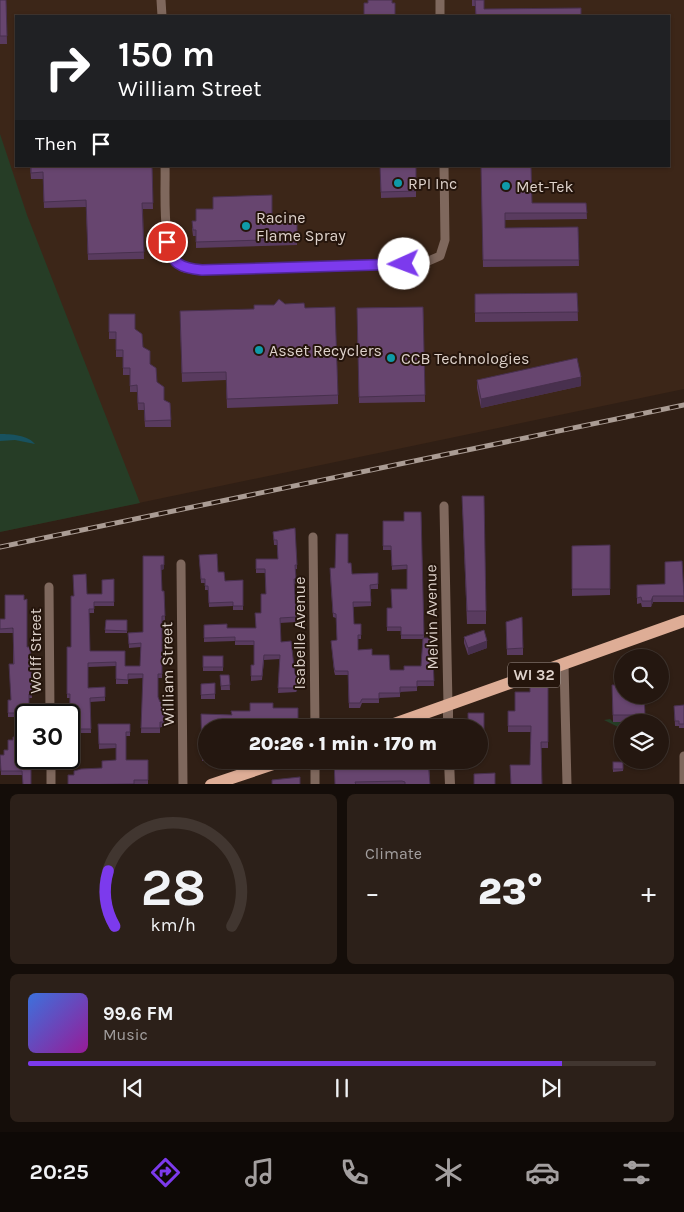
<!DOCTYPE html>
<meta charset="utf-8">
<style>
:root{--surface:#241710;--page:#2c2019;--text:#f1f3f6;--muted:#a39f9f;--line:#413630;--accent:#7c3aed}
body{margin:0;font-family:Karla,sans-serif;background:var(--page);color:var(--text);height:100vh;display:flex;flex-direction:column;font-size:19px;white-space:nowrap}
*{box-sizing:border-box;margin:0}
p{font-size:16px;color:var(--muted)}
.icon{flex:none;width:28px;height:28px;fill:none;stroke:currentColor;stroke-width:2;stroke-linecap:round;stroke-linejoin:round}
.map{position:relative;height:784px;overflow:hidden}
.details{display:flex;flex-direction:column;gap:10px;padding:10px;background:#140d09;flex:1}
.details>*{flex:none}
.guide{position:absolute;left:15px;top:15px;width:655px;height:152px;border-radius:0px;box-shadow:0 1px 4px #0004,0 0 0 1px var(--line);background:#202124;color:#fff;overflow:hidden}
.fabs{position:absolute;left:614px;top:649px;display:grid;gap:10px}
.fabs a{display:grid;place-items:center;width:55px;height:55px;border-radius:50%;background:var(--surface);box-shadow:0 1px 4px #0004,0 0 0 1px var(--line);font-size:25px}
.speed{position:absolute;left:15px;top:704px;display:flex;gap:10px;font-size:25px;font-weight:700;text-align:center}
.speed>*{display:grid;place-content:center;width:65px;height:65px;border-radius:50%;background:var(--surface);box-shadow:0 1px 4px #0004,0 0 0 1px var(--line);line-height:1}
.speed .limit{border:2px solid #111;border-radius:8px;background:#fff;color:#111}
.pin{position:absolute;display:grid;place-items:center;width:42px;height:42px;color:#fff;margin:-21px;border:2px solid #fff;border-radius:50%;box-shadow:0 1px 5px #0007}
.me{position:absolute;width:55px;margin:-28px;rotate:268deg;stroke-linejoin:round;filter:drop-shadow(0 0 4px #0008)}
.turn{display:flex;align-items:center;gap:18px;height:105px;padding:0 20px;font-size:22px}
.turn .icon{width:65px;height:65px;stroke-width:2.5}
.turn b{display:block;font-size:35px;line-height:42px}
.then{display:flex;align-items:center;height:48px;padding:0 20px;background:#0003;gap:10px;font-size:19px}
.big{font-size:38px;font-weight:800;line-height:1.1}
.details .widget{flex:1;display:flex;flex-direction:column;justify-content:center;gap:8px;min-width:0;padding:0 18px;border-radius:8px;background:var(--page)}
.details .dial{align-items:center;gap:0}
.dial svg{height:130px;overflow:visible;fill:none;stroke:var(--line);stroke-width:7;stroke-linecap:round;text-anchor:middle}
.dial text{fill:var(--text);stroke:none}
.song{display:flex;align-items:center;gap:15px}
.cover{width:60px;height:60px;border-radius:8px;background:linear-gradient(135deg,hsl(220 70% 55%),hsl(300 70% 35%))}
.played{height:5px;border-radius:2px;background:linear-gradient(90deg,var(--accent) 85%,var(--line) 85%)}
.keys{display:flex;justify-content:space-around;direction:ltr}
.heat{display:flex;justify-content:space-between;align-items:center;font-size:28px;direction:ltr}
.details .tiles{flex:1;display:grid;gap:10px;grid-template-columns:1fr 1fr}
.widget:last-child{grid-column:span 2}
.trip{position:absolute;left:198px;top:719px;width:290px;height:50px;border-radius:25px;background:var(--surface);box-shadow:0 1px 4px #0004,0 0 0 1px var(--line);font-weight:800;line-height:50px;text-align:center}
.menu{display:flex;height:80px;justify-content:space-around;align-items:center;background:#0e0906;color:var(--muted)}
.menu .icon{width:35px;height:35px}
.menu .active{color:var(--accent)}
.menu b{font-size:22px;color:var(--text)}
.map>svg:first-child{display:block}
.built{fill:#3c2618;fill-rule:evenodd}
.green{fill:#263d26}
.water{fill:#18525f}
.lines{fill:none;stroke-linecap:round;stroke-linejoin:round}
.minor{stroke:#7f685d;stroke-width:9}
.tertiary{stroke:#7f685d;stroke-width:10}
.primary{stroke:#dead96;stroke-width:12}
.rail-casing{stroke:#aa9c94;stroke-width:5}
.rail{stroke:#25150c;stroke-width:3;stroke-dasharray:9;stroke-linecap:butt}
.wall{fill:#593b5f}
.shaded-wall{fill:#48304e}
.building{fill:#67456f;stroke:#48304e}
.route-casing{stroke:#51269a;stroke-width:12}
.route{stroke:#7c3aed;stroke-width:9}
.culture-dot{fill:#0f9aa8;stroke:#25150c;stroke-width:2}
.labels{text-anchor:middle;stroke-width:4;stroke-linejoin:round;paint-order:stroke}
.shield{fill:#25150c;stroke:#a69992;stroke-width:1}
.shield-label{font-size:15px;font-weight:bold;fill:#ded2cb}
.poi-label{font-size:16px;fill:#ded2cb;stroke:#25150c;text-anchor:start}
.street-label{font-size:16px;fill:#ded2cb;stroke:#25150c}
</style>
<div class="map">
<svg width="684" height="785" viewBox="0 0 684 785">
<rect width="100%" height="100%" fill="#301f15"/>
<path class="built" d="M0 0H684V389L0 532ZM16 16H669V166H16Z"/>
<g class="green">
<path d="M0 134 27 215 140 503 0 532Z"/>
<path d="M610 719 613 722H645H622V729L604 720Z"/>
</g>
<path class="water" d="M0 434C11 434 28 435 35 444L15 440 0 441Z"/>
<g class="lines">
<g class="minor">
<path d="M161 0 162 16"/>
<path d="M440 0V16"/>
<path d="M165 166C166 190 160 255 182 267 187 270 196 269 202 270L424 263 440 256 445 240 444 166"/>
<path d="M444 506 448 705"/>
<path d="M313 537 315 728"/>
<path d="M181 564 183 785"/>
<path d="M49 587 50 715"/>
<path d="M564 664 567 785"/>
<path d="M51 758V785"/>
<path d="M315 760V785"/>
<path d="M684 785V756"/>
</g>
<g class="tertiary">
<path d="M448 705V728"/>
<path d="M449 760 450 785"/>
</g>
<g class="primary">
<path d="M383 728 684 621"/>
<path d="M211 785 285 760"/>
</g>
<g class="rail-casing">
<path id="rail" d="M0 547 684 405"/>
</g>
<use href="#rail" class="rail"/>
</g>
<g class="wall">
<path d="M0 0H6L7 44H0Z"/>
<path d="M472 0H484V9L476 16 475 6H472Z"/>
<path d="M30 166H152L153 209H143L144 259 88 260 86 207 44 208 43 179H31Z"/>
<path d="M344 166H416V197L381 198 380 167 344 168Z"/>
<path d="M481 167 532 203H586L587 219 505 220V228L578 227 579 266 483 267Z"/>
<path d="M272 217H297V245L196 248V236H193L192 228Z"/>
<path d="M577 293 578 321 475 322V294Z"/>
<path d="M285 304 305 308 338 395V404L227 408 226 380 182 382 180 320Z"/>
<path d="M423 307 425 402 359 403 357 308Z"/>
<path d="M109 314 135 329 164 400 170 403 171 427H145L144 410H138L137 392H130V375H123V357H116V339H109Z"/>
<path d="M477 380 581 386 481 408 477 388Z"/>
<path d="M462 496 486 611V624H467Z"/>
<path d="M421 512 424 638H432L434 686H417V691L400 692V697L379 698V703H362L360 708H349L348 675H335L334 671 331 641 337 640 336 618 333 617 330 573 335 568 348 563 352 574 378 573V589H371V606L353 607 354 624H361V639H358V650L372 655 390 670H404L421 666 423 639H401V631H387V608H392L407 589V569L392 570 391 550H383V521H404Z"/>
<path d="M295 528 297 569H295L296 583 294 584 296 622 280 623 281 642 295 674 301 684 296 692 278 693 280 659 264 660 262 680 251 681V665H254V645H235V641L204 642V625L227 628H256L261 613 266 594 265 573H256V559H278L277 545H274L273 532Z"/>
<path d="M610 545V595L572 596V546Z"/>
<path d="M199 555 218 572 225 581 243 580V610H233V606L209 607 208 590H205V583H201Z"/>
<path d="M143 556 164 569 161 570 162 591H164L165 620 162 621V678H158V697L164 715V727H160V733H141L143 678 128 679V684H116V666L88 667V688L105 687V701L90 702 91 733H80V751H69L70 698H67V647H71L87 594H102L114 579V606H94V613H89L90 651 125 666H140L141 647 129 648 128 633 143 632Z"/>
<path d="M682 561 684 602H653L651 607H642L641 603 637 604V585L665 584Z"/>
<path d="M0 619H5L27 647H30L32 698H29V715H26V717H8V700H11L13 664V633H0Z"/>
<path d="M106 620H127V633H105Z"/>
<path d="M506 622 523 648V655H507Z"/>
<path d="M464 637 487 648 468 655 464 643Z"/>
<rect x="203" y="656" width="20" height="15"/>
<path d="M220 675H229L230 690H221Z"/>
<path d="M215 683V699H201V684Z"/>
<path d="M548 684V748H541L530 765 531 732H508V711H515L530 692Z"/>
<path d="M612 685 644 695 645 722H613Z"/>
<path d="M684 705V728H679V726H675L674 706Z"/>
<path d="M273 708 298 721 302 728H206V760H213V761H202L201 714 232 715 250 711Z"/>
<path d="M484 713V750H479V728Z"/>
<path d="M98 724H130V736H126V760H148V785H68L74 775 102 768 116 760V748L99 749Z"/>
<path d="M8 750 31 785 22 775H1L0 755H4Z"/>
<path d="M351 760H432V762H429L430 785H335Z"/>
<path d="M613 762H623V771L613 772Z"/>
</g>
<g class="shaded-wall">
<path d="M581 377V386L481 408V399Z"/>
<path d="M161 565H164V569L161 570Z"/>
<path d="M653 596V602L651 607V601Z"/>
<path d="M487 641V648L468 655V648Z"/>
<path d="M301 679V684L296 692V688Z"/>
</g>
<g class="building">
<path d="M0 0H6L7 36H0Z"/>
<path d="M368 0H392V3H395V16H364V3H368Z"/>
<path d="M475 0H484V9L581 8V16H476Z"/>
<path d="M31 166H152L153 203H142L144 252 88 254 86 200 44 202 43 172 31 173Z"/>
<path d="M380 166H416V191L381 192Z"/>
<path d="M497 166H531L532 203H586L587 213H505V228L578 227 579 260H483L481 167Z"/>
<path d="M272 195V217H297V239L196 242V230H193L192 221H196V209H213V197Z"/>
<path d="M577 293 578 312 475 313V294Z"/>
<path d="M279 299 285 304 304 303 305 308 335 307 338 395 227 399 226 372 182 373 180 311 254 309V305H274Z"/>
<path d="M423 307 425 395 359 397 357 308Z"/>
<path d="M109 314H135V329L142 334 143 347 150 351V364L156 368 157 382 164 387V400L170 403 171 420 145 421 144 403H138L137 385 130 386V368H123V350H116V332H109Z"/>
<path d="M577 358 581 377 481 399 477 380Z"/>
<path d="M462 496H484L486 611H467Z"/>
<path d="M404 512H421L424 635H401V627H387V608H392L391 589H407V565L392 566 391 546H383V521H404Z"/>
<path d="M295 528 297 565H295L296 579H294L296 617 280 618 281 642 291 641 295 674 301 679 296 688H278L280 655H264L262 676H251V665H254V641H235V637L204 638V625L227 624V628H256L255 613H261V594H266L265 569H256V559H278L277 540H274L273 532Z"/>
<path d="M336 534H348V563H351L352 574 378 573V584L370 585 371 602H353L354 624H361V635H358V650L372 649V655H389L390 670H404V666H421L423 638H432L434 681H417V687H400V693H379V699H362L360 703H349L348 671H335L334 667 331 641 337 640 336 614 333 613 330 568H335Z"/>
<path d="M610 545V589H572V546Z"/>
<path d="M217 554 218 572H224L225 581 243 580V606H233V602L209 603 208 586H205V579H201L199 555Z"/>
<path d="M143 556H164V565H161L162 591H164L165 616H162V674H158V697L160 702H163L164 722H160V728H141L143 674H128V680L116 679V662L88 663V688L105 687V697L90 698 91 729H80V747H69L70 694H67V647H71V596H74L73 575 86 574 87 594H102V580L114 579V602H94V609H89L90 651H125V666H140L141 643 129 644 128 633 143 632Z"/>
<path d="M682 561 684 596H653L651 601H642L641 597 637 598V585L665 584V562Z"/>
<path d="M5 595H24V600L27 599V647H30L32 694H29V713H8V700H11L9 664H14L13 628 0 629V619H5Z"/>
<path d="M522 617 523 648 507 649 506 622Z"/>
<path d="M106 620H127V631L105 630Z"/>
<path d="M484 630 487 641 468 648 464 637Z"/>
<rect x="203" y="656" width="20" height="11"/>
<path d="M220 675H229L230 685 221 686Z"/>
<path d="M215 683V694L201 695V684Z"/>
<path d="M530 684H548V742H541L542 785H511L510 765H530L531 726H508V711H515V692H530Z"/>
<path d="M612 685H622V695H644L645 715H613Z"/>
<path d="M250 703H273V708H298V721L302 724 299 728H270L267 725V728H206V757H202L201 714 232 715 231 711H250Z"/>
<path d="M684 705V724H679V721H675L674 706Z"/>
<path d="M468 713H484V743H479V728H468Z"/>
<path d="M98 724H130V732H126V760H148V780H134V784L68 785V775H74V771L81 769 102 768V761L116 760V744H99Z"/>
<path d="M13 737H26V758H31V785H23L22 771H1L0 755H4V750H8V740H13Z"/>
<path d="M334 760H428L430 785H405V782L402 781 355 782 356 785H335Z"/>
<rect x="613" y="762" width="10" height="7"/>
<path d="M495 773V785H474V774Z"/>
<path d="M300 777V785H272V780Z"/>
</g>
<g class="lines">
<g class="route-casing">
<path id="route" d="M167 242C172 264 180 268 202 270L404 264"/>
</g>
<use href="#route" class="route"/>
</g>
<g class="culture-dot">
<circle cx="398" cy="183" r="5"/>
<circle cx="506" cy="186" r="5"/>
<circle cx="246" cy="226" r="5"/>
<circle cx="259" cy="350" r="5"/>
<circle cx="391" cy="358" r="5"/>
</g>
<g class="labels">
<rect class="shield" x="508" y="662.5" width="52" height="25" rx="4"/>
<g class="shield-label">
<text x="534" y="680">WI 32</text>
</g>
<g class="poi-label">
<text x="408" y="189">RPI Inc</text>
<text x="516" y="192">Met-Tek</text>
<text x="256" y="223">Racine<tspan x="256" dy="18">Flame Spray</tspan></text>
<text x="269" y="356">Asset Recyclers</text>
<text x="401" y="364">CCB Technologies</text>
</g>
<g class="street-label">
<text transform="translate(431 617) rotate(-91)" y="6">Melvin Avenue</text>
<text transform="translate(299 633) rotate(-90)" y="6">Isabelle Avenue</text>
<text transform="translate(35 651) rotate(-90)" y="6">Wolff Street</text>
<text transform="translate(167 674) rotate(-91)" y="6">William Street</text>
</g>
</g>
</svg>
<div class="fabs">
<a><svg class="icon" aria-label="search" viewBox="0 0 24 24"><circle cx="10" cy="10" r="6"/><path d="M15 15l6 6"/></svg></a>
<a><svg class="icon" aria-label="layers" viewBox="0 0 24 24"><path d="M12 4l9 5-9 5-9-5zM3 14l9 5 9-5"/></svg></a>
</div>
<div class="speed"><div class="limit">30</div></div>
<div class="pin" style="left:167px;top:242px;background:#d93025"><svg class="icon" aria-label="arrive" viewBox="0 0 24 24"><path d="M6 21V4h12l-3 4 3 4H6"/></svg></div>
<svg class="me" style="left:404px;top:264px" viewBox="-20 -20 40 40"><circle r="19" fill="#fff"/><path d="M0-13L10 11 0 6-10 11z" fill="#7c3aed"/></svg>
<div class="trip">20:26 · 1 min · 170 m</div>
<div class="guide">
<div class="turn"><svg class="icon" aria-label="right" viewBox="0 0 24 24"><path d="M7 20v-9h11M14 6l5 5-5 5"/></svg><div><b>150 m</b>William Street</div></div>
<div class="then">Then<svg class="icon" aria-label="arrive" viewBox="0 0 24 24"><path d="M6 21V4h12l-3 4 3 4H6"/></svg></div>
</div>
</div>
<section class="details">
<div class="tiles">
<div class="widget dial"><svg viewBox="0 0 100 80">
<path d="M14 69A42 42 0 1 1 86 69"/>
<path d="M14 69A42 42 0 0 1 10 35" stroke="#7c3aed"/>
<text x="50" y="56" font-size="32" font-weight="700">28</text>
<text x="50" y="72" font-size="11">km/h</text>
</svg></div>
<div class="widget"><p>Climate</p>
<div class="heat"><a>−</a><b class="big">23°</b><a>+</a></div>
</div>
<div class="widget">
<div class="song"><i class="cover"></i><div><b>99.6 FM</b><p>Music</p></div></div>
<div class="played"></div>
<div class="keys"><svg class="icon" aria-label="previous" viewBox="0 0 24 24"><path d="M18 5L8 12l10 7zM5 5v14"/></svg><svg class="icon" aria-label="pause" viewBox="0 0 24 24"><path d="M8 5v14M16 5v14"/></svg><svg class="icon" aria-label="next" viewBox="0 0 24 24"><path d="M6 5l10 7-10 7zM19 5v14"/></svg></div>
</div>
</div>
</section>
<nav class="menu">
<b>20:25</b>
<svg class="icon active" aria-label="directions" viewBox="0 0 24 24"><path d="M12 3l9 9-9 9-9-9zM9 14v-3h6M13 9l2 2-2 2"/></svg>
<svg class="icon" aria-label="music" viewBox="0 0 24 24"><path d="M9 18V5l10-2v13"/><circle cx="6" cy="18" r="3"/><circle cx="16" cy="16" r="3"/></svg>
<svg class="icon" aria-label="phone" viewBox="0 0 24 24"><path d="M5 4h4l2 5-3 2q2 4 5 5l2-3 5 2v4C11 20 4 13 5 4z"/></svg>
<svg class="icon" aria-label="climate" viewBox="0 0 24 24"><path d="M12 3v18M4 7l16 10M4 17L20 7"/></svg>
<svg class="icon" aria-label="car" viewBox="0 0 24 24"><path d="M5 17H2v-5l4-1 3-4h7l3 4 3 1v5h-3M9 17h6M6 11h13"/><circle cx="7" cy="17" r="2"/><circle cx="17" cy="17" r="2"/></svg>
<svg class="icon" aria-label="filters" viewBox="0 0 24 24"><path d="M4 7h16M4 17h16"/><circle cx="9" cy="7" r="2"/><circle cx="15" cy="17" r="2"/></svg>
</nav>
